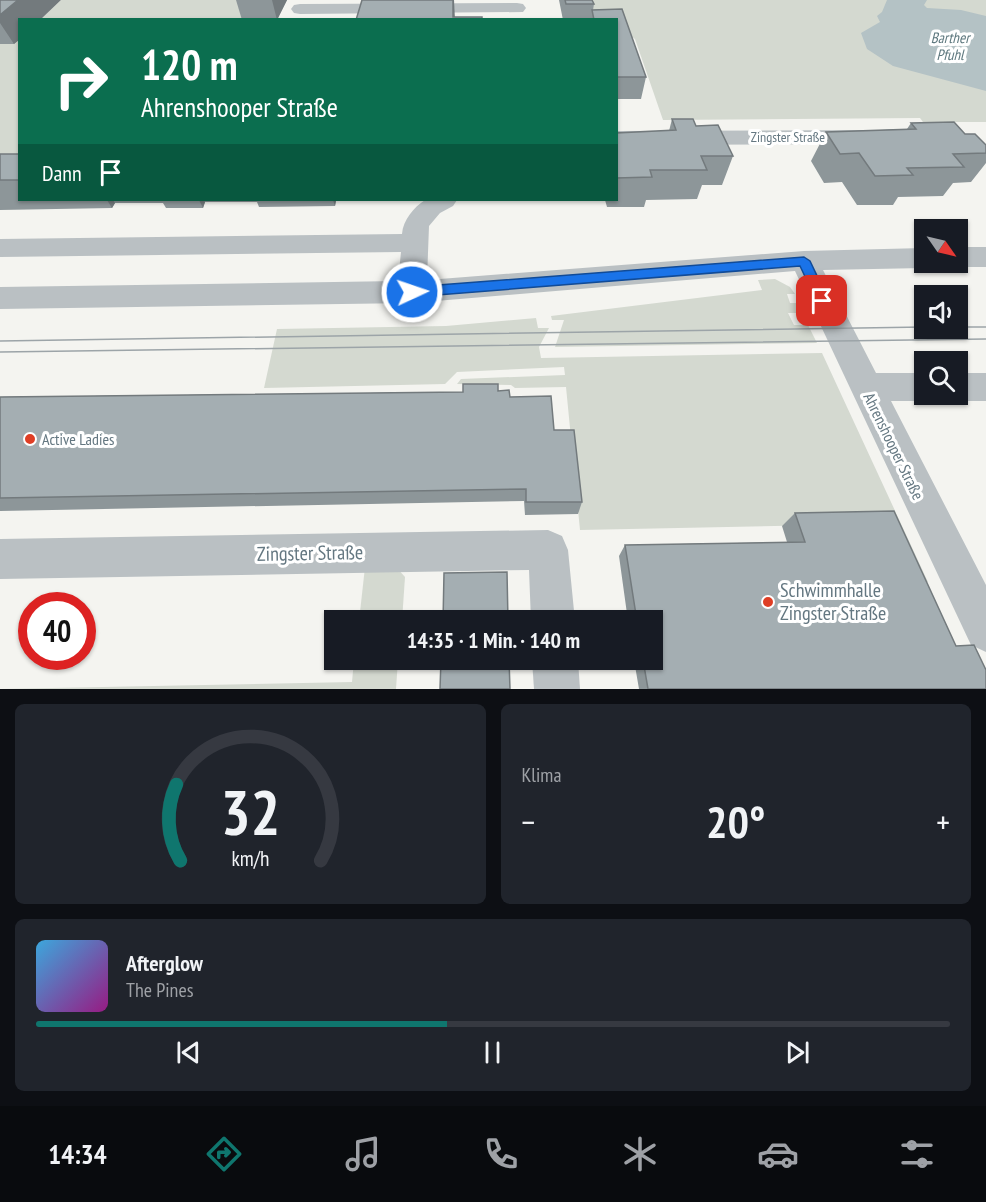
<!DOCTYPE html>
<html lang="de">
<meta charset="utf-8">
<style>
:root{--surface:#171b24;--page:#20242c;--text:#f1f3f6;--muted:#9ea1a6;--line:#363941;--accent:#0f766e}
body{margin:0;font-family:"PT Sans Narrow",sans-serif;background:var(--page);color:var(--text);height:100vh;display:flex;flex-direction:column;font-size:22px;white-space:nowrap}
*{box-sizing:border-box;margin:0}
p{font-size:20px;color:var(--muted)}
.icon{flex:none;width:33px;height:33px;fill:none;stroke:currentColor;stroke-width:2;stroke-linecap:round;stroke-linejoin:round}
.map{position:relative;height:689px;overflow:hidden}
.panel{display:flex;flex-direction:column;gap:15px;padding:15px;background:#0d0f14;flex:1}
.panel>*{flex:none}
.banner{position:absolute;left:18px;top:18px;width:600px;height:183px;border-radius:0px;box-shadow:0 2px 4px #0004;background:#0b6e4f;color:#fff;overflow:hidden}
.needle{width:39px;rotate:124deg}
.buttons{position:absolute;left:914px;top:219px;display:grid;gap:12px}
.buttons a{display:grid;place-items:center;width:54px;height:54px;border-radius:0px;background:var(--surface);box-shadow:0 2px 4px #0004;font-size:30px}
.speed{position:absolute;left:18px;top:592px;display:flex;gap:12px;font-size:30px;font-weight:700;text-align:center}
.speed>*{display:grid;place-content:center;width:78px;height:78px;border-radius:50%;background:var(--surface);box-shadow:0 2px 4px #0004;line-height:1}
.speed .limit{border:9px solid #d22;background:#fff;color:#111}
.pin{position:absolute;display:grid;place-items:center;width:51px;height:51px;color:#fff;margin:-26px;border-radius:12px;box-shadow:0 3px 9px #0006}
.me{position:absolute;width:66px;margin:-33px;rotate:87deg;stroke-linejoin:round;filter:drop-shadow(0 0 4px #0008)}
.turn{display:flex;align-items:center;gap:21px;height:126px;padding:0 24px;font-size:27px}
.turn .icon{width:78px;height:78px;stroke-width:2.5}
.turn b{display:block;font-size:42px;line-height:51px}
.then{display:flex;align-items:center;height:57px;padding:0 24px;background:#0003;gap:12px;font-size:22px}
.big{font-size:45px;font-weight:600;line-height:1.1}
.panel .widget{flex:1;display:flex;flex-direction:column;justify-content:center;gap:9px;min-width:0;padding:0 21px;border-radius:9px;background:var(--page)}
.panel .dial{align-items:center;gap:0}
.dial svg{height:156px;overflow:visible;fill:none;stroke:var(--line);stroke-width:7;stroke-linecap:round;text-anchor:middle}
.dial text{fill:var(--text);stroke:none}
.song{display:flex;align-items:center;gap:18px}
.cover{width:72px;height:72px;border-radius:9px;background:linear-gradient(135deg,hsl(200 70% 55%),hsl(310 70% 35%))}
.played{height:6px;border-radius:3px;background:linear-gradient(90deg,var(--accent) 45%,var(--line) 45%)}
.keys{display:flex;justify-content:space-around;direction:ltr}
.heat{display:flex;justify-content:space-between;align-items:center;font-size:33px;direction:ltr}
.panel .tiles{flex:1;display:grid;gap:15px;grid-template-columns:1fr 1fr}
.widget:last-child{grid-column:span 2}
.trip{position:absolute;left:324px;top:610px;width:339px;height:60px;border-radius:0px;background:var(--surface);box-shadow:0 2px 4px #0004;font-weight:600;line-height:60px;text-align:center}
.dock{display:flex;height:96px;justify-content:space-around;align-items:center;background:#090b0e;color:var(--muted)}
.dock .icon{width:42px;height:42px}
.dock .active{color:var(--accent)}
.dock b{font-size:27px;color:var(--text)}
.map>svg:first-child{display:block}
.green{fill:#d4d9d0}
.water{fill:#b4c2c5}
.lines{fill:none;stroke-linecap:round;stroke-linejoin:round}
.minor{fill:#bac0c3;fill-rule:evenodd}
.tram{stroke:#9ca4a8;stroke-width:1.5}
.wall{fill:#8d9699}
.shaded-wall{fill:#737a7d}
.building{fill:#a4aeb2;stroke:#737a7d;stroke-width:1.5}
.route{fill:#1a73e8;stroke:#114b97;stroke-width:1.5}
.poi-dot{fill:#df3e25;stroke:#fff;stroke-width:2}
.labels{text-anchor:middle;stroke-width:6;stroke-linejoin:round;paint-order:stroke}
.far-street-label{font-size:14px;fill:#647781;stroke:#fff}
.far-water-label{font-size:15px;font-style:italic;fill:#5f797f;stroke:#fff}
.poi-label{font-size:16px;fill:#647781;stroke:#fff;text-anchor:start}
.street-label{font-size:16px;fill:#647781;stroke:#fff}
.near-street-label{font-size:20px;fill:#647781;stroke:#fff}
.near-poi-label{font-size:20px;fill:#647781;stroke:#fff;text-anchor:start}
</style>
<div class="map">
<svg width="986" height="689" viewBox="0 0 986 689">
<rect width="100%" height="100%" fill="#f4f4f0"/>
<g class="green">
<path d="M61 0H252L242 19 40 20Z"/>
<path d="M590 0H986V122H923L920 118 663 120 635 39 623 30 616 20 596 19Z"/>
<path d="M19 39V185L0 182V44H14Z"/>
<path d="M775 279 790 287 795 294H787L790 303H799L803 313H788L794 325H808L817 343 555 347 564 320H552L551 316 762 290 758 280Z"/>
<path d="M536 318 538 328H549L539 347 541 358 822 353 928 582 903 584 876 524 580 530 566 387 515 388 511 385 457 384 461 379 565 375 564 367 457 372 445 384 264 388 277 329 446 326Z"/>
<path d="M365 567H396L405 577 402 621H359Z"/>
<path d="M354 660H398L396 689H0L352 682Z"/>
</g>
<path class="water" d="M887 0H927L924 5 927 8 961 10 986 16V91L893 66 867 49 861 33 880 22 877 16 882 12Z"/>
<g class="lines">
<g class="minor">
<path d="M517 3 523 4 526 8 523 12 300 14 294 13 291 9 294 5 300 4Z"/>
<path d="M866 130 874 132 877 137 874 142 866 144 616 145V131Z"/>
<path d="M425 200H457L453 206 440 213 429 226 427 280 804 251 924 248V262H935L934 265 924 268 823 270 876 373H924V394H937L924 401H891L986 585V652L971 645 795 271 412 303 0 309V287L398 281 401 252 0 257V239L402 234C403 220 414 207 425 200Z"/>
<path d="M957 247H986V267H957L947 264 957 262Z"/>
<path d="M957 373H986V401H957L945 397 944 394H957Z"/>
<path d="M548 530 562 536 568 550 575 621H531L529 570 0 579V539Z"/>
<path d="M532 660H578L580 689H534Z"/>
</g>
<g class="tram">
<path d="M957 327H986"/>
<path d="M0 341 924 327"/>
<path d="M0 352 986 339"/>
</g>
</g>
<g class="wall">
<path d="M0 0 20 20V39L14 44H0Z"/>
<path d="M236 0H287L277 20H242Z"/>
<path d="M559 0H592L594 4 593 10 622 9 646 77 641 99H616V20H563Z"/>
<path d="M672 119 696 126 733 156 722 185H702L697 199 646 200 644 207H607L605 200H616V133L669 131Z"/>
<path d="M911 123 965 134 986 145V163L971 182 953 183 943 196 898 197 893 205H857L842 182 824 183 811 161 826 132 907 129Z"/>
<path d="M0 154H20V200H355V201H336L335 206 259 207 257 202H205L203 208H166L163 203H115L112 208 0 210Z"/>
<path d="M498 391 510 397 554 430 582 502 578 514 525 515 524 501 0 511V397L463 392Z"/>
<path d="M795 513 956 646 986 689H639L634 660H652V621H628L619 556 625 545 787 542 782 526Z"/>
</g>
<g class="shaded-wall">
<path d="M18 0H61L40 20H20V39L14 44 0 23V15Z"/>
<path d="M272 0H287L277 20Z"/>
<path d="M453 0H454L455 20H453Z"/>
<path d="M107 200H113L115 203 112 208Z"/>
<path d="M199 200H204L205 202 203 208Z"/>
<path d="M333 200H336L335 206Z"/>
</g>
<g class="building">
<path d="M0 0H18L0 15Z"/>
<path d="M362 0H453V17H482V20H356Z"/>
<path d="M565 0H592L594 4H566Z"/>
<path d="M622 9 646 77H616V20H594L592 10Z"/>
<path d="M672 119H693L696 126 718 125 733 156H701L707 170H650L652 177 616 178V133L676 130Z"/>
<path d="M954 122 965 134H975L986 145V153L953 154 964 167 907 168 913 175 875 176 859 153 840 154 826 132 916 129 911 123Z"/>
<rect x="0" y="154" width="20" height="26"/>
<path d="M463 384H498V391L509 390 510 397 551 396 554 430H574L582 502H526V489L0 498V397L463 392Z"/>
<path d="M894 511 956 646 974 645 986 670V689H648L643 660H652V621H637L625 545 805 542 795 513Z"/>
<path d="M507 572 508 621H443L444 573Z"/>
<path d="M441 660H509L510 689H440Z"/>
</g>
<path class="route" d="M804 257 810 261 829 301 827 304H818L800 266 412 297 406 292 412 287Z"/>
<g class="poi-dot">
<circle cx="30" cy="439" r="6"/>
<circle cx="768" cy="602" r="6"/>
</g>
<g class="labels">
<g class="far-street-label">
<text x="788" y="142">Zingster Straße</text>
</g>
<g class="far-water-label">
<text x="950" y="43">Barther<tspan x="950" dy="17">Pfuhl</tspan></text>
</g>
<g class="poi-label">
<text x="42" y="445">Active Ladies</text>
</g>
<g class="street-label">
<text transform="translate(894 446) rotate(64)" y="6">Ahrenshooper Straße</text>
</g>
<g class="near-street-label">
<text transform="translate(310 553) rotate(-1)" y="7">Zingster Straße</text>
</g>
<g class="near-poi-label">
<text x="780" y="597">Schwimmhalle<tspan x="780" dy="23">Zingster Straße</tspan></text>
</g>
</g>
</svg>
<div class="buttons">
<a><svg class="needle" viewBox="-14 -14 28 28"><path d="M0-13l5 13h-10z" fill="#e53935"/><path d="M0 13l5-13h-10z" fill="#9ea1a6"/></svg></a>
<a><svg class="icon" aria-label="sound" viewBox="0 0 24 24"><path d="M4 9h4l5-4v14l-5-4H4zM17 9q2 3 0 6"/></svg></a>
<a><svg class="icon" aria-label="search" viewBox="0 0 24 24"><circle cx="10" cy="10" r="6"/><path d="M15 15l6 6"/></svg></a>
</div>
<div class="speed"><div class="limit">40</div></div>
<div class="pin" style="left:822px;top:301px;background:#d93025"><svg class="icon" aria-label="arrive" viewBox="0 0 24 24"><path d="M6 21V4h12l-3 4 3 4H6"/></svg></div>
<svg class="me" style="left:412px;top:292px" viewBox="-20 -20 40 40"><circle r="17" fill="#1a73e8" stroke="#fff" stroke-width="3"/><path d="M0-11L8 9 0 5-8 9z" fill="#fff"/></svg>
<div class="trip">14:35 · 1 Min. · 140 m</div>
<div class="banner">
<div class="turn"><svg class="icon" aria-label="right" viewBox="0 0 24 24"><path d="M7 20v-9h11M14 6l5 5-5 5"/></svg><div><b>120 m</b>Ahrenshooper Straße</div></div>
<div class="then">Dann<svg class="icon" aria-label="arrive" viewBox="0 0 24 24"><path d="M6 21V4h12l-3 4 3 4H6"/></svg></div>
</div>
</div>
<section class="panel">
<div class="tiles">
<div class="widget dial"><svg viewBox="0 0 100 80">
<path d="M14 69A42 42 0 1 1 86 69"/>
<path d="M14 69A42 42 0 0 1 12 30" stroke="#0f766e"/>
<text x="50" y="56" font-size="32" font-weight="700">32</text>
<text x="50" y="72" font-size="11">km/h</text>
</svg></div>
<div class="widget"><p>Klima</p>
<div class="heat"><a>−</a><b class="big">20°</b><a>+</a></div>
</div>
<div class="widget">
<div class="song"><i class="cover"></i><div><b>Afterglow</b><p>The Pines</p></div></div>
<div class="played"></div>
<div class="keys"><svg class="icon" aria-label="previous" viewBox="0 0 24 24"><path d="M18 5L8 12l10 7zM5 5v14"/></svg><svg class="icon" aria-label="pause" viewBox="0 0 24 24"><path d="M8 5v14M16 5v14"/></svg><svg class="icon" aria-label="next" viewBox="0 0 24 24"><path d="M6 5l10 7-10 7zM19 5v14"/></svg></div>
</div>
</div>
</section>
<nav class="dock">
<b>14:34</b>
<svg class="icon active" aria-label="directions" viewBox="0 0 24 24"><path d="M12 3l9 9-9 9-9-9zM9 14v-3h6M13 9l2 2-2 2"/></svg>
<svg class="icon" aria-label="music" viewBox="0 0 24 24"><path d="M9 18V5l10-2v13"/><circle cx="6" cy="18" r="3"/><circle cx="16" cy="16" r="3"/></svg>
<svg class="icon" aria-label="phone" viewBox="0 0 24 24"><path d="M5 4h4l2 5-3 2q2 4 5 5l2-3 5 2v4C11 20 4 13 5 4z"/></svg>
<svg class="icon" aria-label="climate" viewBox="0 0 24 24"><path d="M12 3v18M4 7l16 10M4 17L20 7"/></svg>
<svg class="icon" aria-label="car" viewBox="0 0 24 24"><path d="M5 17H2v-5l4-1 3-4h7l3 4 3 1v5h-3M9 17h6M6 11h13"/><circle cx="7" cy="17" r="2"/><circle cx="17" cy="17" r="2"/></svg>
<svg class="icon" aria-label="filters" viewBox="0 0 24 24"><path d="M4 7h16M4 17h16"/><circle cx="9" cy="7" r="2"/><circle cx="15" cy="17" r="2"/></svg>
</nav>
